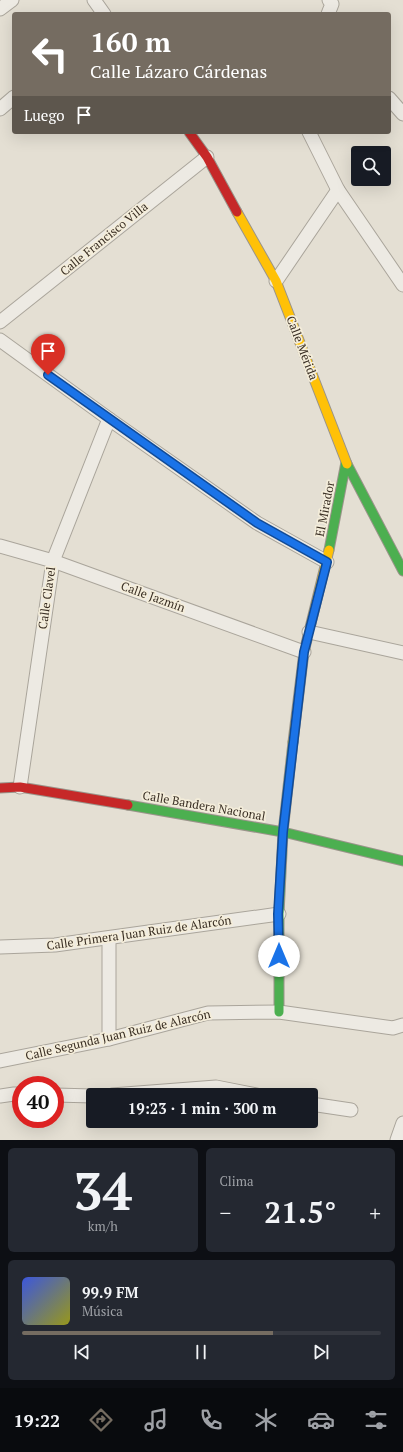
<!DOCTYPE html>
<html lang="es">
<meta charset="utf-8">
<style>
:root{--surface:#171b24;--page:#242831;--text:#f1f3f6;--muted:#9ea1a6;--line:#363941;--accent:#756c61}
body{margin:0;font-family:"PT Serif",serif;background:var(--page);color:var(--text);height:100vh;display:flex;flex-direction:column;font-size:15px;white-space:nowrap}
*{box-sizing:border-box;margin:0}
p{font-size:13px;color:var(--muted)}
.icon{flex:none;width:22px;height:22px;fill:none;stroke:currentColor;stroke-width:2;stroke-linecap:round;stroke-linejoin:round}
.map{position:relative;height:1140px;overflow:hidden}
.drawer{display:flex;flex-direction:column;gap:8px;padding:8px;background:#0d0f14;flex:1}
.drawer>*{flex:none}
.top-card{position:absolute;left:12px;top:12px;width:379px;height:122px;border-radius:4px;box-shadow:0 4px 16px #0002;background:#756c61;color:#fff;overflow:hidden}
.controls{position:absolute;left:351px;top:146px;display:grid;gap:8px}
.controls a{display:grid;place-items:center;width:40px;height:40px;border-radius:4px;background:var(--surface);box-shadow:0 4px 16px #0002;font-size:20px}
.speed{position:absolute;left:12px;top:1076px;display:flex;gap:8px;font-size:20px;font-weight:700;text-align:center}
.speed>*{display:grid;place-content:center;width:52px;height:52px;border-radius:50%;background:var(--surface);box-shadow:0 4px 16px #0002;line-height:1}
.speed .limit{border:6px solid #d22;background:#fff;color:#111}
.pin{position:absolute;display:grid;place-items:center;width:34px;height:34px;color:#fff;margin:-41px -17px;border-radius:50% 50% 50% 0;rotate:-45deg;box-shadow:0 0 4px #0007}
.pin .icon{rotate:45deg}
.me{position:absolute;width:44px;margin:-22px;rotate:0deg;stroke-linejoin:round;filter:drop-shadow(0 0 3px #0008)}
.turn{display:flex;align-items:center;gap:14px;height:84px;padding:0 12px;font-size:18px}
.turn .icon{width:52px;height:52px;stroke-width:2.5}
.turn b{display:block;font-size:28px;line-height:34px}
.then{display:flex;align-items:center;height:38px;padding:0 12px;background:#0003;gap:8px;font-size:15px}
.big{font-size:30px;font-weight:600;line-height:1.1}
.drawer .tile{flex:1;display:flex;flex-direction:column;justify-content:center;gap:6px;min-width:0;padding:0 14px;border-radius:6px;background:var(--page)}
.drawer .dial{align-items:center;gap:0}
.dial b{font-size:52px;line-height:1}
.song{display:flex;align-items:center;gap:12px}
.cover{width:48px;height:48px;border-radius:6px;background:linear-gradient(135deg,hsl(230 70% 55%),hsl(60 70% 35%))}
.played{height:4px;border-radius:2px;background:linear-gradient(90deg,var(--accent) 70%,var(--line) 70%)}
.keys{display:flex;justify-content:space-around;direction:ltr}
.heat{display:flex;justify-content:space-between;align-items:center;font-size:22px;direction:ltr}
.drawer .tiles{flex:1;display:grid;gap:8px;grid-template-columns:1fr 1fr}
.tile:last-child{grid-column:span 2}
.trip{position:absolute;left:86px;top:1088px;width:232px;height:40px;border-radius:4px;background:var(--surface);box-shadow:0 4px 16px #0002;font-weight:600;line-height:40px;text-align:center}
.tabs{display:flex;height:64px;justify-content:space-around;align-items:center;background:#090b0e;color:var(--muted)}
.tabs .icon{width:28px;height:28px}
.tabs .selected{color:var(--accent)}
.tabs b{font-size:18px;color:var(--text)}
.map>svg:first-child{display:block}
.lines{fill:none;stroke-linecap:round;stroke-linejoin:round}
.street-casing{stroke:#aaa59b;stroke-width:15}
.fast-casing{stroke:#9a948a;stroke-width:11}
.slow-casing{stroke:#9a948a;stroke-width:11}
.jam-casing{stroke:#9a948a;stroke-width:11}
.street{stroke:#edeae3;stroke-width:13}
.fast{stroke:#4caf50;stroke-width:9}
.slow{stroke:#ffc107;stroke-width:9}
.jam{stroke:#c62828;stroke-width:9}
.route-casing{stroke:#114b97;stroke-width:10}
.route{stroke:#1a73e8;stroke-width:7}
.labels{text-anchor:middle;stroke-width:3.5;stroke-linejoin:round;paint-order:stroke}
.street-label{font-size:12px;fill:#392e23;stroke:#f4edda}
</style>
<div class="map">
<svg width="403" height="1140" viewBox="0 0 403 1140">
<rect width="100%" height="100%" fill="#e4dfd3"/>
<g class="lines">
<g class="street-casing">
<g id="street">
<path d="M94 0 104 14"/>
<path d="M0 9 12 0"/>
<path d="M328 14 332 4 329 0"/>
<path d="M389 98 403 114"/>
<path d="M0 109 14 97"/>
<path d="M309 132 338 190 403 285"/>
<path d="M276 281 338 190"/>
<path d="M0 322 207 157"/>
<path d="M0 340 109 419 257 523 327 562"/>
<path d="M0 546 53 561 304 652"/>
<path d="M309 632 403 653"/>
<path d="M20 787 53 561 109 419"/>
<path d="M0 947 55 945 279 914"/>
<path d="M109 1039V938"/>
<path d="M0 1061 109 1039 208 1013 279 1012 393 1028 403 1025"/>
<path d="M55 1095 93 1096"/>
<path d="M112 1095 216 1087 257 1095"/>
<path d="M0 1096 14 1094H21"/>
<path d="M311 1104 351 1110"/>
<path d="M397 1140 403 1123"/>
</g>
</g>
<g class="fast-casing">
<g id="fast">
<path d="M347 464 403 571"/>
<path d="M329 550 346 462"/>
<path d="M128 805 283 832 403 861"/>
<path d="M279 1012V914L283 832 293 742"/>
</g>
</g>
<g class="slow-casing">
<g id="slow">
<path d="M237 212 276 281 347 464"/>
<path d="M293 742 304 652 329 550"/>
</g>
</g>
<g class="jam-casing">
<g id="jam">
<path d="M189 132 207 157 237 212"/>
<path d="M0 788 20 787 128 805"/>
</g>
</g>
<use href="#street" class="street"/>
<use href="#fast" class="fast"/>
<use href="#slow" class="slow"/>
<use href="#jam" class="jam"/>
</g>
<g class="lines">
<g class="route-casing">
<path id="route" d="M48 375 257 523 327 562 304 652 283 832 278 914 279 956"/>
</g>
<use href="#route" class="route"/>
</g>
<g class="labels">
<g class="street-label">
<text transform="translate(104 239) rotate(-39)" y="4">Calle Francisco Villa</text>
<text transform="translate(302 348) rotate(69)" y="4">Calle Mérida</text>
<text transform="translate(325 509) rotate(-79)" y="4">El Mirador</text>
<text transform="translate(153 597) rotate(20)" y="4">Calle Jazmín</text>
<text transform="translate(47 598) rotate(-82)" y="4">Calle Clavel</text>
<text transform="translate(204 806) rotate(10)" y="4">Calle Bandera Nacional</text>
<text transform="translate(139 933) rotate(-8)" y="4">Calle Primera Juan Ruiz de Alarcón</text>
<text transform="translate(118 1035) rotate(-13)" y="4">Calle Segunda Juan Ruiz de Alarcón</text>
</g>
</g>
</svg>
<div class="controls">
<a><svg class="icon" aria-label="search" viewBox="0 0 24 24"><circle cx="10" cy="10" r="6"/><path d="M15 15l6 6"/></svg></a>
</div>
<div class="speed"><div class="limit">40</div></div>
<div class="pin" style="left:48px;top:375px;background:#d93025"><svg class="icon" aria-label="arrive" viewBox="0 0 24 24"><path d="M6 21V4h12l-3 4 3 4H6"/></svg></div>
<svg class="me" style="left:279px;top:956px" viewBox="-20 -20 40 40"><circle r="19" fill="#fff"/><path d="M0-13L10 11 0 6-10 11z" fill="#1a73e8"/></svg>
<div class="trip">19:23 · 1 min · 300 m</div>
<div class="top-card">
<div class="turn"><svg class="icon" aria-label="left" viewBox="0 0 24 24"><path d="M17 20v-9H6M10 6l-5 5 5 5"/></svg><div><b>160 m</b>Calle Lázaro Cárdenas</div></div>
<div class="then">Luego<svg class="icon" aria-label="arrive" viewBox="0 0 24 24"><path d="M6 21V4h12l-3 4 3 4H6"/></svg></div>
</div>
</div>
<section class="drawer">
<div class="tiles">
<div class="tile dial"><b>34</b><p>km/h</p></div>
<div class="tile"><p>Clima</p>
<div class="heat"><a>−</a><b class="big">21.5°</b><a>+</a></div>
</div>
<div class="tile">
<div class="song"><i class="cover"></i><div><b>99.9 FM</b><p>Música</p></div></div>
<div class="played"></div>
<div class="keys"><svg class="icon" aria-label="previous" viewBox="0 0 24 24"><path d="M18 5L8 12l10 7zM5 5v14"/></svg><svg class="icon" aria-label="pause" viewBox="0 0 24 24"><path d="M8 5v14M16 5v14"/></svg><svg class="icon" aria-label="next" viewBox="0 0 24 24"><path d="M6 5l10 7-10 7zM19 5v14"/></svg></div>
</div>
</div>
</section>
<nav class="tabs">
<b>19:22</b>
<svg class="icon selected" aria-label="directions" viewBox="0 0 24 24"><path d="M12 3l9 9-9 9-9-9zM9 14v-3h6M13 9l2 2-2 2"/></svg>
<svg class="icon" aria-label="music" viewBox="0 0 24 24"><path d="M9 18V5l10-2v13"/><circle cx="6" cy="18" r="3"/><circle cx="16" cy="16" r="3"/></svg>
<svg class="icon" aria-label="phone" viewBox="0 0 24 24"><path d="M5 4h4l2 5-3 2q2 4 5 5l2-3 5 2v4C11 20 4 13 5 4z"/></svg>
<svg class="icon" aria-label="climate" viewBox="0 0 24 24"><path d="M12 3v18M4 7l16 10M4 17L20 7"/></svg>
<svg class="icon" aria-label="car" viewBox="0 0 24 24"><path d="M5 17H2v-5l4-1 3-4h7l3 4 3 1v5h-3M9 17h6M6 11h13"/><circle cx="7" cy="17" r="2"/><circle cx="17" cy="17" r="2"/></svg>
<svg class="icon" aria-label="filters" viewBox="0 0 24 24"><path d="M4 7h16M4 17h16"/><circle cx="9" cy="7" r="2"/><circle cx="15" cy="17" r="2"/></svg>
</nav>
